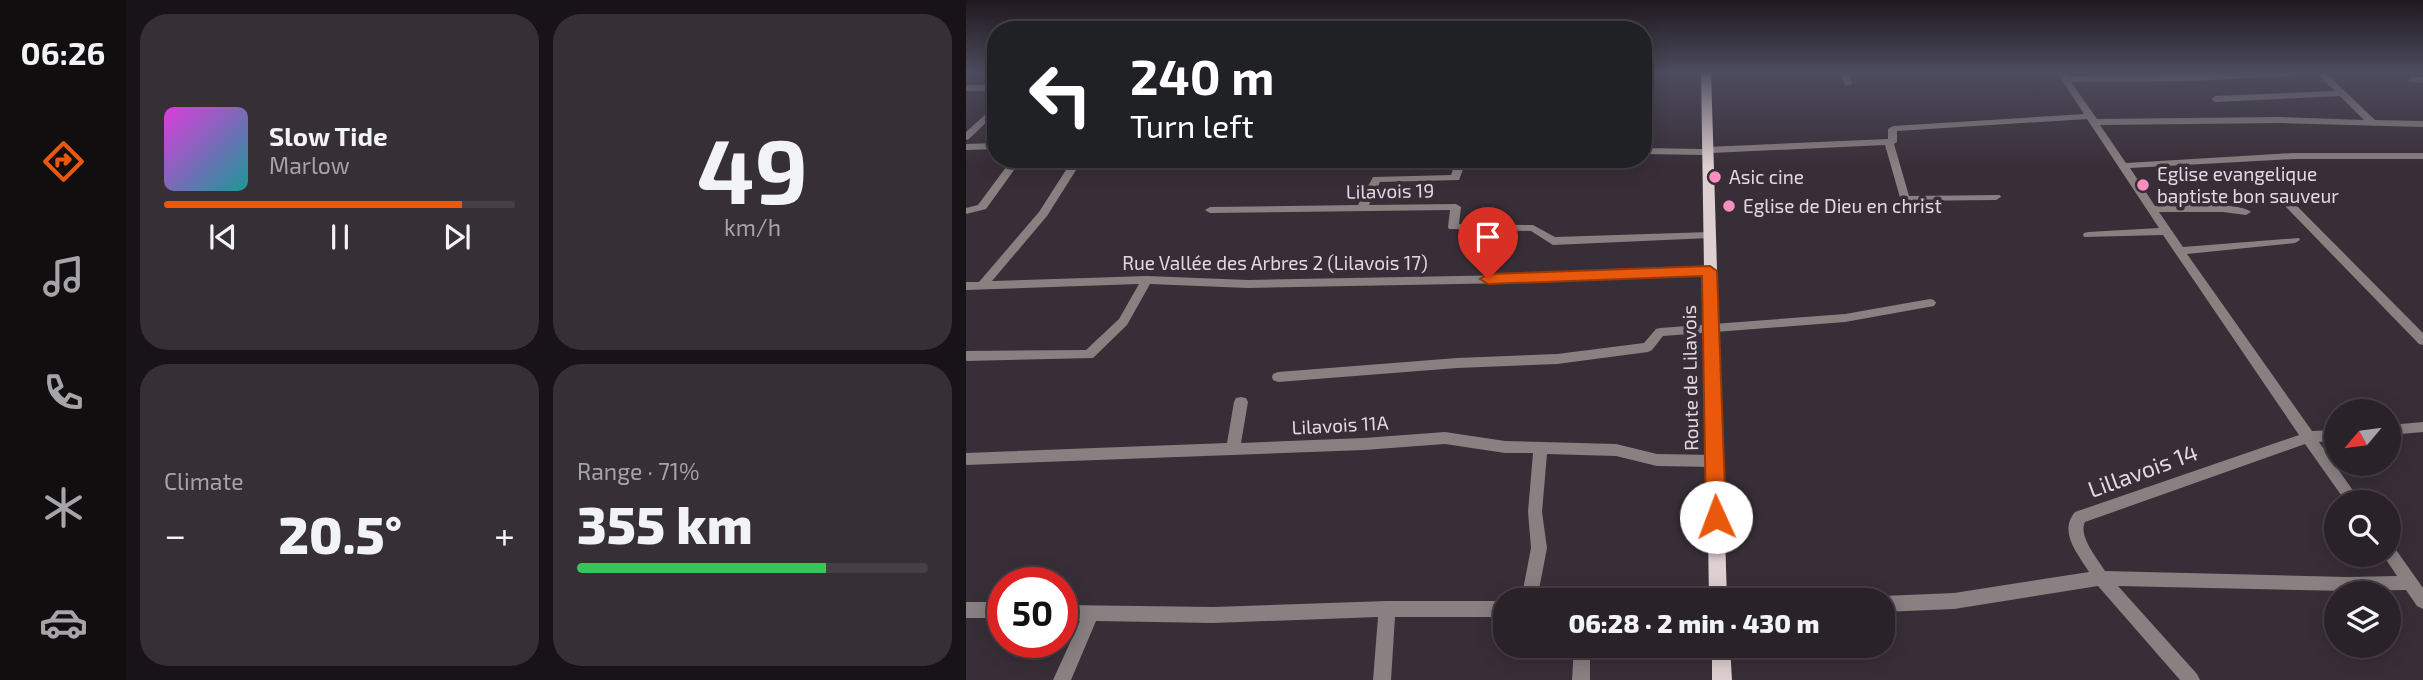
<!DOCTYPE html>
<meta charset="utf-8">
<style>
:root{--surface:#2a2229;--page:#362f35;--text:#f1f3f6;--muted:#a5a4a8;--line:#463f46;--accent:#ea580c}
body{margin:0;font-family:"Exo 2",sans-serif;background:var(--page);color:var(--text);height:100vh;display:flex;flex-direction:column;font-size:26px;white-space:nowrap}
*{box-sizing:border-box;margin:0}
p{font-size:23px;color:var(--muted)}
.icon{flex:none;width:38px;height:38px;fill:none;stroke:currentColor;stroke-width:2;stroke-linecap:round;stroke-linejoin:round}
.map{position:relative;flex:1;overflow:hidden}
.details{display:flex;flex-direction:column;gap:14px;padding:14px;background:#171317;width:840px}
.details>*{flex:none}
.hud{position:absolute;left:21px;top:21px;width:665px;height:147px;border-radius:28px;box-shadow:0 4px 18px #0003,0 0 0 2px var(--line);background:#202124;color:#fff;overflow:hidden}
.needle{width:46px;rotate:241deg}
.controls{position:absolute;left:1358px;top:399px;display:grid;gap:14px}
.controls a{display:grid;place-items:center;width:77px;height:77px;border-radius:50%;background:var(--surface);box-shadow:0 4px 18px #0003,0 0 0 2px var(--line);font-size:35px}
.speed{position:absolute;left:21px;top:567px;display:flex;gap:14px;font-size:35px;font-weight:700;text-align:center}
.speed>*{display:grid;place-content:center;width:91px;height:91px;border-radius:50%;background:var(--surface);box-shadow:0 4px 18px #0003,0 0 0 2px var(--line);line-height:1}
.speed .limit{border:10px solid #d22;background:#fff;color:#111}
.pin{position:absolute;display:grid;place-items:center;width:60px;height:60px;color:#fff;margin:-72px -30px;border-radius:50% 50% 50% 0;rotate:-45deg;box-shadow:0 0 7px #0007}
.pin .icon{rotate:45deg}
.me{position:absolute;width:77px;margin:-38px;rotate:358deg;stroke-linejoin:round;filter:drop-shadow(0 0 5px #0008)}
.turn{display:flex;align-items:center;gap:24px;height:147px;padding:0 28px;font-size:32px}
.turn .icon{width:91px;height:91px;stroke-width:2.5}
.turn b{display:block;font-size:49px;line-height:60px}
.big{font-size:52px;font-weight:800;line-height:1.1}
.details .widget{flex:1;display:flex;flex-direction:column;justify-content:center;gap:10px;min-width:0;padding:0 24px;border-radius:28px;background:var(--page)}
.details .dial{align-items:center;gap:0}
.dial b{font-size:91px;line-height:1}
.song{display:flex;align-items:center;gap:21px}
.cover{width:84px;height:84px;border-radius:10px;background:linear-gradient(135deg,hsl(300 70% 55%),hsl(180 70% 35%))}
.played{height:7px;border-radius:4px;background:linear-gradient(90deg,var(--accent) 85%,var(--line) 85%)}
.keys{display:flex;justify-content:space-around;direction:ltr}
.heat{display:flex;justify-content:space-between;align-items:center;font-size:38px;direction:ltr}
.charge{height:10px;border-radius:5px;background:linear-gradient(90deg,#34c759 71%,var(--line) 0)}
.details .tiles{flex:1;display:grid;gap:14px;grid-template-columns:repeat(2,1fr)}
.trip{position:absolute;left:527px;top:588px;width:402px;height:70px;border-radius:28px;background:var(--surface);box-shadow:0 4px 18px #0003,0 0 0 2px var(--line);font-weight:800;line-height:70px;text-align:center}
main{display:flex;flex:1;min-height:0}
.tab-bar{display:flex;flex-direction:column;width:126px;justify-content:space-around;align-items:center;background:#110e10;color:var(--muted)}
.tab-bar .icon{width:49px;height:49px}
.tab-bar .active{color:var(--accent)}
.tab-bar b{font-size:32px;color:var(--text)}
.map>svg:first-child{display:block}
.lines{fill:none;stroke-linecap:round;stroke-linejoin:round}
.minor{fill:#888081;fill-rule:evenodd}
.major{fill:#decfd0;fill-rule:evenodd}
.route{fill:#ea580c;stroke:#983908;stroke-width:2}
.poi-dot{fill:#fd8ebf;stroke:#382e37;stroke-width:2.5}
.labels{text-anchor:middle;stroke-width:7;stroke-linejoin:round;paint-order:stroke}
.poi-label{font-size:19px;fill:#e0dae0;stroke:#382e37;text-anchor:start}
.street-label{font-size:19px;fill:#e0dae0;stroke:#382e37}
.near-street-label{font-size:23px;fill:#e0dae0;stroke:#382e37}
</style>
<main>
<nav class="tab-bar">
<b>06:26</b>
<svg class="icon active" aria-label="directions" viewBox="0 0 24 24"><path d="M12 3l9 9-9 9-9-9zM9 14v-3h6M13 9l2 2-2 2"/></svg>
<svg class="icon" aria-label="music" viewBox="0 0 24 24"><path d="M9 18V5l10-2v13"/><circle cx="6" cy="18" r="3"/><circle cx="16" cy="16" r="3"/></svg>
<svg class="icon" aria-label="phone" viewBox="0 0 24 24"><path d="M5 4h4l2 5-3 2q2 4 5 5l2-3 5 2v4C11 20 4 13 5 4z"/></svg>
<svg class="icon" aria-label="climate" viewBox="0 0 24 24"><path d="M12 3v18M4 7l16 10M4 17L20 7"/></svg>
<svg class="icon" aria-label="car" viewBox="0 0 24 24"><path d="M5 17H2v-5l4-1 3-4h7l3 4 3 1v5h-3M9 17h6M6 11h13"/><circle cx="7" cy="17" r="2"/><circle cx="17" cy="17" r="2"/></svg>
</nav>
<section class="details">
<div class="tiles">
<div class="widget">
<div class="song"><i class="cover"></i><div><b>Slow Tide</b><p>Marlow</p></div></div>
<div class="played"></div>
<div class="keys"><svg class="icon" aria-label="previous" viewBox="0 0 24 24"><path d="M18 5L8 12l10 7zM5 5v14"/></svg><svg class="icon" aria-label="pause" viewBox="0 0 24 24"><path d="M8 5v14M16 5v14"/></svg><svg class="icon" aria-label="next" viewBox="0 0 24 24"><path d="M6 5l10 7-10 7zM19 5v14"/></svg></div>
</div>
<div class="widget dial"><b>49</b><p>km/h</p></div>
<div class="widget"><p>Climate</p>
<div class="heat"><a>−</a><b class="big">20.5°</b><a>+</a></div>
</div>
<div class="widget"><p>Range · 71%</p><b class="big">355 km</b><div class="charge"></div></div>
</div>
</section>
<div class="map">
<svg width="1457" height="680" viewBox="0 0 1457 680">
<rect width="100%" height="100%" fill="#382e37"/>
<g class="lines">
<g class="minor">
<path d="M874 71H882L886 83 885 85H879Z"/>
<path d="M1090 71H1098L1102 76 1358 71 1409 120 1457 121V127L1313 123 1134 125 1160 163 1328 153H1457V159H1328L1164 168 1189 206C1210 206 1270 201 1285 212L1280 215 1257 212H1193L1217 247 1333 238 1334 240 1329 243 1221 254 1346 431 1370 430V440L1353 442 1395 502H1380L1339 444 1119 522C1112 536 1131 558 1139 571L1381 577 1431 576 1417 555H1423V545L1428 547 1457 588V609L1451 606 1440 590 1381 591 1152 586 1231 674 1234 680H1214L1132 586 988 609 917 612V600H911L917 596 988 593 1123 572C1112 554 1092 532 1109 512L1333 435 1197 235 1118 237 1117 235 1118 233 1122 232 1193 228 1121 119 931 131V142L928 144 943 196 1034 195 1035 197 1030 200 935 201 919 145 745 153 741 155 677 154V148L737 149 741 147 922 139V129L927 126 1118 114ZM1351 74 1369 91 1249 96 1245 99 1249 102 1374 96 1398 120 1313 117 1131 119 1105 82 1229 81Z"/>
<path d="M1446 77H1457V83L1443 82 1442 80Z"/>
<rect x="0" y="85" width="30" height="6"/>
<path d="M30 105V113L3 139 0 140V132Z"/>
<path d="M30 143V149L0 150V144Z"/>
<path d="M46 159H56L20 209 0 214V208L12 205Z"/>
<path d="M107 159H117L81 216 26 281 181 276 282 280 594 274 649 269 744 267 750 271 744 275 649 277 594 282 282 288 184 284 161 325 127 358 0 361V351L120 350 153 319 173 284 0 290V282H13L73 212Z"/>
<path d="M491 159H501L493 180 414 182 403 205 490 204 495 207 493 224 567 225 589 237 744 232 749 235 744 238 587 245 565 231 483 229 482 227 484 210 244 213 239 210 244 207 392 205 407 177 485 175Z"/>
<path d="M1323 201 1327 202 1457 333V345L1453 344 1319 206V202Z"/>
<path d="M964 299 968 300 970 303 968 306 879 322 697 336 686 350 682 352 591 364 491 368 312 382 307 380 306 377 307 374 312 372 491 358 591 354 678 343 690 329 694 328 879 314Z"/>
<path d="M275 397 280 398 282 402 275 443 398 438 479 432 539 441 650 444 691 454 748 455 753 457 755 461 753 465 748 467 691 466 650 456 581 454 576 512 581 548 571 600H555L565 548 562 512 567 453H539L479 444 398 450 0 465V453L261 443 268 402 270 398Z"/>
<path d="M1457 422V432L1423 435V425Z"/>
<path d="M421 601H539V617H429L425 680H407L412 617 247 623 130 621 105 680H87L114 621H96V605L247 607Z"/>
<rect x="0" y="602" width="37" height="16"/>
<path d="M608 646H624V680H606Z"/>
</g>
<g class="major">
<path d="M735 71H745L761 600H743Z"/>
<path d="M746 646H764L766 680H746Z"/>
</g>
</g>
<linearGradient id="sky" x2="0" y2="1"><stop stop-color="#1f191e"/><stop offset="0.43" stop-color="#4d4c5e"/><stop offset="1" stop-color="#4d4c5e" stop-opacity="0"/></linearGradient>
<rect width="1457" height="167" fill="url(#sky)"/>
<path class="route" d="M744 266 751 271 760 517 757 523 750 525 743 523 740 517 736 276 522 284 514 279 522 274Z"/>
<g class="poi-dot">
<circle cx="749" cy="177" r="7"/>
<circle cx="1177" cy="185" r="7"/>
<circle cx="763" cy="206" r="7"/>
</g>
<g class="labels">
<g class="poi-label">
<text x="1191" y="181">Eglise evangelique<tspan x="1191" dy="22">baptiste bon sauveur</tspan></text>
<text x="763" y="184">Asic cine</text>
<text x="777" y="213">Eglise de Dieu en christ</text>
</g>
<g class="street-label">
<text transform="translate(424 191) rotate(-1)" y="7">Lilavois 19</text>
<text x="309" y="270">Rue Vallée des Arbres 2 (Lilavois 17)</text>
<text transform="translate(724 378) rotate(-91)" y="7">Route de Lilavois</text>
<text transform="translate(374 425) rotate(-3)" y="7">Lilavois 11A</text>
</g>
<g class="near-street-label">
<text transform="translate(1177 471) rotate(-20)" y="8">Lillavois 14</text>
</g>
</g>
</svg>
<div class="controls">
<a><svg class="needle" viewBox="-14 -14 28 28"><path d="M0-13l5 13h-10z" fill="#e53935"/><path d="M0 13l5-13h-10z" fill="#a5a4a8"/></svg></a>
<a><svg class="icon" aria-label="search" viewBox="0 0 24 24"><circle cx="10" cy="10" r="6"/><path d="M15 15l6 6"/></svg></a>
<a><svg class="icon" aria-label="layers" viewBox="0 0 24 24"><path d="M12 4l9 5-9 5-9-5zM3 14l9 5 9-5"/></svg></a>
</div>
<div class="speed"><div class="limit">50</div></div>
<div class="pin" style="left:522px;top:279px;background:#d93025"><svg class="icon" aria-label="arrive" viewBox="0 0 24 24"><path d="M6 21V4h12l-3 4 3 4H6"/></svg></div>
<svg class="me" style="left:750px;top:517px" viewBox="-20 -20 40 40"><circle r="19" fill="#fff"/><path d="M0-13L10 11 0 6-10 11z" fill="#ea580c"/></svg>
<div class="trip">06:28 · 2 min · 430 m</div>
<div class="hud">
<div class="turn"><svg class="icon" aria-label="left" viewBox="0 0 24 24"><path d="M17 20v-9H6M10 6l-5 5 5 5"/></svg><div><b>240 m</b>Turn left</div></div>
</div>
</div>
</main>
